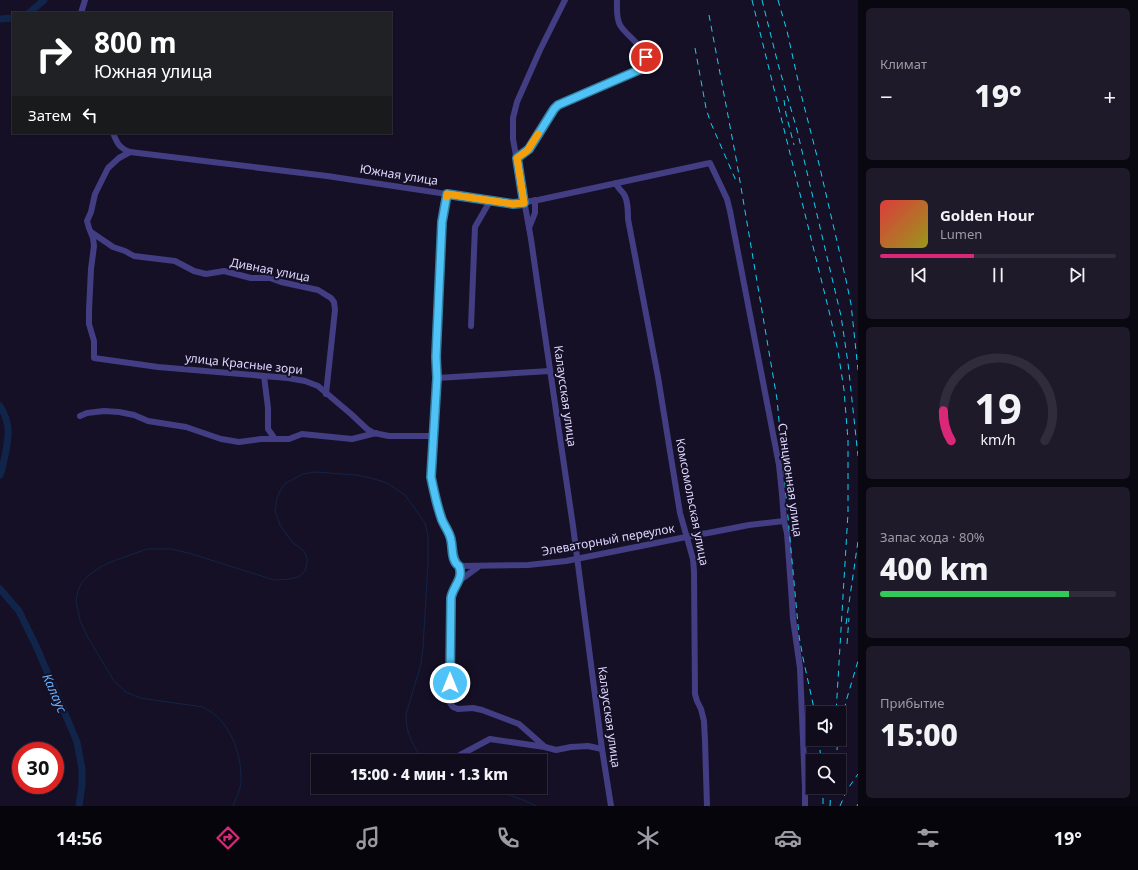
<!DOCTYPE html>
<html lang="ru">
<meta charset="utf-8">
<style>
:root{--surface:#100c1c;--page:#1e1a29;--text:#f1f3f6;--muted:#9c9ba3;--line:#302c3b;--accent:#db2777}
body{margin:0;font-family:"Noto Sans",sans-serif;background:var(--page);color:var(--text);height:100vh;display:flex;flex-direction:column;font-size:15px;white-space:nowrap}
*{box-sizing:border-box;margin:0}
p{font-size:13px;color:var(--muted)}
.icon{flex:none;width:22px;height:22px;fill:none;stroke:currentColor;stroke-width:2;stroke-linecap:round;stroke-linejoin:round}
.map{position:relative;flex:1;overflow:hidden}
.sheet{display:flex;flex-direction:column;gap:8px;padding:8px;background:#09070f;width:280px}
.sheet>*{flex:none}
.banner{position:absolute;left:12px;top:12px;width:380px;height:122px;border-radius:0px;box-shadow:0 1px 3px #0004,0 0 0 1px var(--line);background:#202124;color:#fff;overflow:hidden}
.buttons{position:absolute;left:806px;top:706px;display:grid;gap:8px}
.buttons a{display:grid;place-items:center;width:40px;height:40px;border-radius:0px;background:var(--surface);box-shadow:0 1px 3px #0004,0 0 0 1px var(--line);font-size:20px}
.speed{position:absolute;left:12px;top:742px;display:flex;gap:8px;font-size:20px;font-weight:700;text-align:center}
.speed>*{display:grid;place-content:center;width:52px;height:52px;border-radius:50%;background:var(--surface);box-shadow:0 1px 3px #0004,0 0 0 1px var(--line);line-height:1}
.speed .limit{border:6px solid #d22;background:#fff;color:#111}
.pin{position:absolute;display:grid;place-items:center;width:34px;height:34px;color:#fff;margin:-17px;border:2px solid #fff;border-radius:50%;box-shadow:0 1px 4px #0007}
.me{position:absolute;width:44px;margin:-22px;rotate:0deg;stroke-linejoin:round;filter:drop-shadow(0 0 3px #0008)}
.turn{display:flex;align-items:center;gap:14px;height:84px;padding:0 16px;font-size:18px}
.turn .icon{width:52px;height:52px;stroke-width:2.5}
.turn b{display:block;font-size:28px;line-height:34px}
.then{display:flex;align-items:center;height:38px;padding:0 16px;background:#0003;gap:8px;font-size:15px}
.big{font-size:30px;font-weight:800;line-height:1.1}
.sheet .widget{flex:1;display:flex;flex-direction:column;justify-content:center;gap:6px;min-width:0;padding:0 14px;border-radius:6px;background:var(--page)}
.sheet .dial{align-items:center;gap:0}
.dial svg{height:104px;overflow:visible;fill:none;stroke:var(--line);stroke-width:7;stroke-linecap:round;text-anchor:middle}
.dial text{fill:var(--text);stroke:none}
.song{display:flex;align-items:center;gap:12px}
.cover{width:48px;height:48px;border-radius:6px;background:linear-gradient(135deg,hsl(0 70% 55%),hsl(60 70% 35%))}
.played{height:4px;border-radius:2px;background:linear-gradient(90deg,var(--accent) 40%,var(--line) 40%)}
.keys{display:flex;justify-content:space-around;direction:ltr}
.heat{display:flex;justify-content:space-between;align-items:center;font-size:22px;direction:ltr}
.charge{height:6px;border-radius:3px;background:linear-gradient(90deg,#34c759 80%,var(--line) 0)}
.trip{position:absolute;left:311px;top:754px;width:236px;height:40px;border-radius:0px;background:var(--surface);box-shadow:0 1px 3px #0004,0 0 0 1px var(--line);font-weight:800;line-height:40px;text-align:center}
.dock{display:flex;height:64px;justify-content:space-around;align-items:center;background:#06050b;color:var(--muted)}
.dock .icon{width:28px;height:28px}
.dock .selected{color:var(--accent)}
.dock b{font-size:18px;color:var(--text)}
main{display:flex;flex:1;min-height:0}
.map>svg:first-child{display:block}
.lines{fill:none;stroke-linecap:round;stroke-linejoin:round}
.stream{stroke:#112449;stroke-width:1}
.river{stroke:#112449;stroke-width:7}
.minor{stroke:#433e83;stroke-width:6}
.rail{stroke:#0dd2f3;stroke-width:1;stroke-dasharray:6 5;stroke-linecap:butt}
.route-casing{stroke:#337fa1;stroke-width:10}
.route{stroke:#4fc3f7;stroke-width:7}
.slow{stroke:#f59e0b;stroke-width:7}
.labels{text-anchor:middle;stroke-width:4;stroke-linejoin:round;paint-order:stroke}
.street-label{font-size:12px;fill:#ddd7fd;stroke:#151026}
.water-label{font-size:13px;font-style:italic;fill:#6ab0f8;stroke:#151026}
</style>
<main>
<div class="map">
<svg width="858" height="806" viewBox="0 0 858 806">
<rect width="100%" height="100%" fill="#151026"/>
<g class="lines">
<g class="stream">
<path d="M484 787 521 799 536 806"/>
<path d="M233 806C236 799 240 790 241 782 242 753 230 720 203 707L140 698 126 692 114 681 87 636 80 620 77 607 76 600 78 591 82 582 89 575 102 566 116 560 147 549H171L192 554 274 580 289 579 298 577 305 571 307 564V558L304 551 293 543 280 525 275 511 277 498 281 489 286 483 303 474 315 472 357 475 371 478 387 483 405 495 425 523 428 536V565L423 647 421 664 406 714C406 732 412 748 426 761"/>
</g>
<g class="river">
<path d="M29 13 44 0"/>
<path d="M0 19 13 18"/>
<path d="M0 406C11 424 9 436 5 456 3 462 3 469 0 475"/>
<path d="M0 589 19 611 37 648 77 742 82 769V785L79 806"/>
</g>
<g class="minor">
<path d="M565 0 540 50 517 102 513 118V139L531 239 538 288 573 526 602 749 611 806"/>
<path d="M81 13 85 0"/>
<path d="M113 133C117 143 119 148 130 152L327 176 513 204 538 200 710 163 727 199 730 211 779 465 782 494 784 521 787 533 791 588 793 619 800 668 805 787V806"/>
<path d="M130 152 119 158 108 168 95 194 91 212 87 221 89 228 93 238 94 246 91 269 89 310V324L94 341V358L158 367 288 378 305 381 318 386 351 414 367 429 374 433 389 436H433"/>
<path d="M517 158 529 149 550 114 557 106 639 70C641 69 645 67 646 64 651 51 625 35 620 25 616 18 617 8 617 0"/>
<path d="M616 183C618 189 620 189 623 193 628 199 628 211 628 219L658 377 680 513 693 559 694 571 695 694 697 701 701 709 704 721 705 741 707 806"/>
<path d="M447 194 442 222 436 357 437 378 431 477C434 492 437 506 442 520 445 528 451 535 452 543 453 551 452 562 459 566 464 579 453 586 451 598L450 683 448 698 450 703 453 707 458 709 473 708 482 710 519 724 545 747"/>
<path d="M529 228 535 213V200"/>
<path d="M91 232 113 247 125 251 134 256 175 261 194 271 206 274 224 271 251 278H270L281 282 318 290 331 298 334 302 335 310 326 394"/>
<path d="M471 326 475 227 490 201"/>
<path d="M264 376 268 408V429L275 439"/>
<path d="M437 378 550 371"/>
<path d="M80 416 87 413 104 411 119 412 134 415 148 421 186 427 221 439 239 442 261 439H289L302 434 352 439 376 433"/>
<path d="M459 566 528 565 566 561 701 534 708 533 749 525 784 521"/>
<path d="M459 581 478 567"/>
<path d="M458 761 460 755 490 739 545 747 556 750 571 747 588 746 602 749"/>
</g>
<g class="rail">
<path d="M752 0 829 311 838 351 844 390 848 440V513L836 713"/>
<path d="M762 0 778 64 797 130 841 316 848 363 858 456"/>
<path d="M778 0 787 31 801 94 819 164 846 280 851 304 858 370"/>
<path d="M709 15 736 158 777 399 799 636 803 658 815 713"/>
<path d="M695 48 706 108 710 121 737 183"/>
<path d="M784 100 786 114 794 145"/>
<path d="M846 624 858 541"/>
<path d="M847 644 849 618"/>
<path d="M839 722 840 708"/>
<path d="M839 731 847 698 858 661"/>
<path d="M819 739 821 761"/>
<path d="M836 761 838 739"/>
<path d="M823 787V806"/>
<path d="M830 806 831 787"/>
<path d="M840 806 847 790 858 774"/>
<path d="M857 806 858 804"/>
</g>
</g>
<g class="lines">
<g class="route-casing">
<path id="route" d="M450 683 451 598C453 586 464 579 459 566 451 561 453 548 451 540 450 533 445 527 442 520 437 506 434 492 431 477L437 378 436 357 442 222 447 194 513 204 524 203 517 158 529 149 554 109 558 105 639 70 646 64V57"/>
</g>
<use href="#route" class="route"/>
<path class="slow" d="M447 197V194L513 204 524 203 517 158 527 151 538 134"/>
</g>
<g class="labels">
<g class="street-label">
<text transform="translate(399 175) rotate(9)" y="4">Южная улица</text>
<text transform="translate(270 270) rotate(11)" y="4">Дивная улица</text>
<text transform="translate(244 364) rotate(6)" y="4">улица Красные зори</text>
<text transform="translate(565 396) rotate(82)" y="4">Калаусская улица</text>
<text transform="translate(790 480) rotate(82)" y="4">Станционная улица</text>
<text transform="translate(692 502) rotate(79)" y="4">Комсомольская улица</text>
<text transform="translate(608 540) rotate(-10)" y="4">Элеваторный переулок</text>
<text transform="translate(609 717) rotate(82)" y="4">Калаусская улица</text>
</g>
<g class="water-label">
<text transform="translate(55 693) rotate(66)" y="5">Калаус</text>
</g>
</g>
</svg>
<div class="buttons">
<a><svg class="icon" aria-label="sound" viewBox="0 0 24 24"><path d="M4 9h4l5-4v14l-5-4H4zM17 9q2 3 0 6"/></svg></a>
<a><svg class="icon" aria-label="search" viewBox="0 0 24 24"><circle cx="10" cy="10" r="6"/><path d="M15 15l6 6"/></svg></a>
</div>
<div class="speed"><div class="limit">30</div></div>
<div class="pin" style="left:646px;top:57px;background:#d93025"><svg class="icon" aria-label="arrive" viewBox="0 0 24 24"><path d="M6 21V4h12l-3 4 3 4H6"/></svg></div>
<svg class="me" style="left:450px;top:683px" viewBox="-20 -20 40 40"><circle r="17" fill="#4fc3f7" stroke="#fff" stroke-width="3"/><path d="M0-11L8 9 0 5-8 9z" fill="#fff"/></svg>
<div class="trip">15:00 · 4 мин · 1.3 km</div>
<div class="banner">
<div class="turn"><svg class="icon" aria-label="right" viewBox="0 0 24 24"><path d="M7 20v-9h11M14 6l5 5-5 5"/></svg><div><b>800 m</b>Южная улица</div></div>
<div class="then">Затем<svg class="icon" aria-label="left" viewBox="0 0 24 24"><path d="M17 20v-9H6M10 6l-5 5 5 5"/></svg></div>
</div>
</div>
<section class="sheet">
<div class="widget"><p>Климат</p>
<div class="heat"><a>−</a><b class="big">19°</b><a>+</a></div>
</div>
<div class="widget">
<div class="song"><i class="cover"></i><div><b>Golden Hour</b><p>Lumen</p></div></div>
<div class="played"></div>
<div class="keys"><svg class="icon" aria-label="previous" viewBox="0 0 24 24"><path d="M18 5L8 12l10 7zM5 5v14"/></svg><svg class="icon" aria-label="pause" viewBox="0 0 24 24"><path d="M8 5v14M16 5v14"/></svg><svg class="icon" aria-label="next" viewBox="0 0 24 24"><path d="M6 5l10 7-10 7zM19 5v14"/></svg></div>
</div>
<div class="widget dial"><svg viewBox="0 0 100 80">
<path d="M14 69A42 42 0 1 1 86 69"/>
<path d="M14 69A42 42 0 0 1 8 46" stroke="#db2777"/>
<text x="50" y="56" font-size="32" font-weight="700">19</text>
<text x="50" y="72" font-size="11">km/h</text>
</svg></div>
<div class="widget"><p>Запас хода · 80%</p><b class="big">400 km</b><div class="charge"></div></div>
<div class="widget"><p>Прибытие</p><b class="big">15:00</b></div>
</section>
</main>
<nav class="dock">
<b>14:56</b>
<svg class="icon selected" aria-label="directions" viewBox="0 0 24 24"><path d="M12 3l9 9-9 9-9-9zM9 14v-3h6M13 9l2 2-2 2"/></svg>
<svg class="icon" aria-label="music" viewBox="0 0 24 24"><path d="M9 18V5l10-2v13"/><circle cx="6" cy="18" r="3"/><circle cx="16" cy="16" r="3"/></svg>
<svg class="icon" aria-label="phone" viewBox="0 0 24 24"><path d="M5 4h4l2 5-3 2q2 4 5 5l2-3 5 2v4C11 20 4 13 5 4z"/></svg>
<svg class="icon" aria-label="climate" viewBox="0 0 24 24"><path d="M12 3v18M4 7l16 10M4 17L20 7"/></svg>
<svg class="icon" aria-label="car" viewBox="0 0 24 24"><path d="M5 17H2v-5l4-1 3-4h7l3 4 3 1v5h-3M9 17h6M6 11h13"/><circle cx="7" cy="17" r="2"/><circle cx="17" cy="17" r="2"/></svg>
<svg class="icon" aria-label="filters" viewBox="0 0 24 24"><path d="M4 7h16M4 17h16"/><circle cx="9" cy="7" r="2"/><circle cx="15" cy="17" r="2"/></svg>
<b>19°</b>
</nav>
